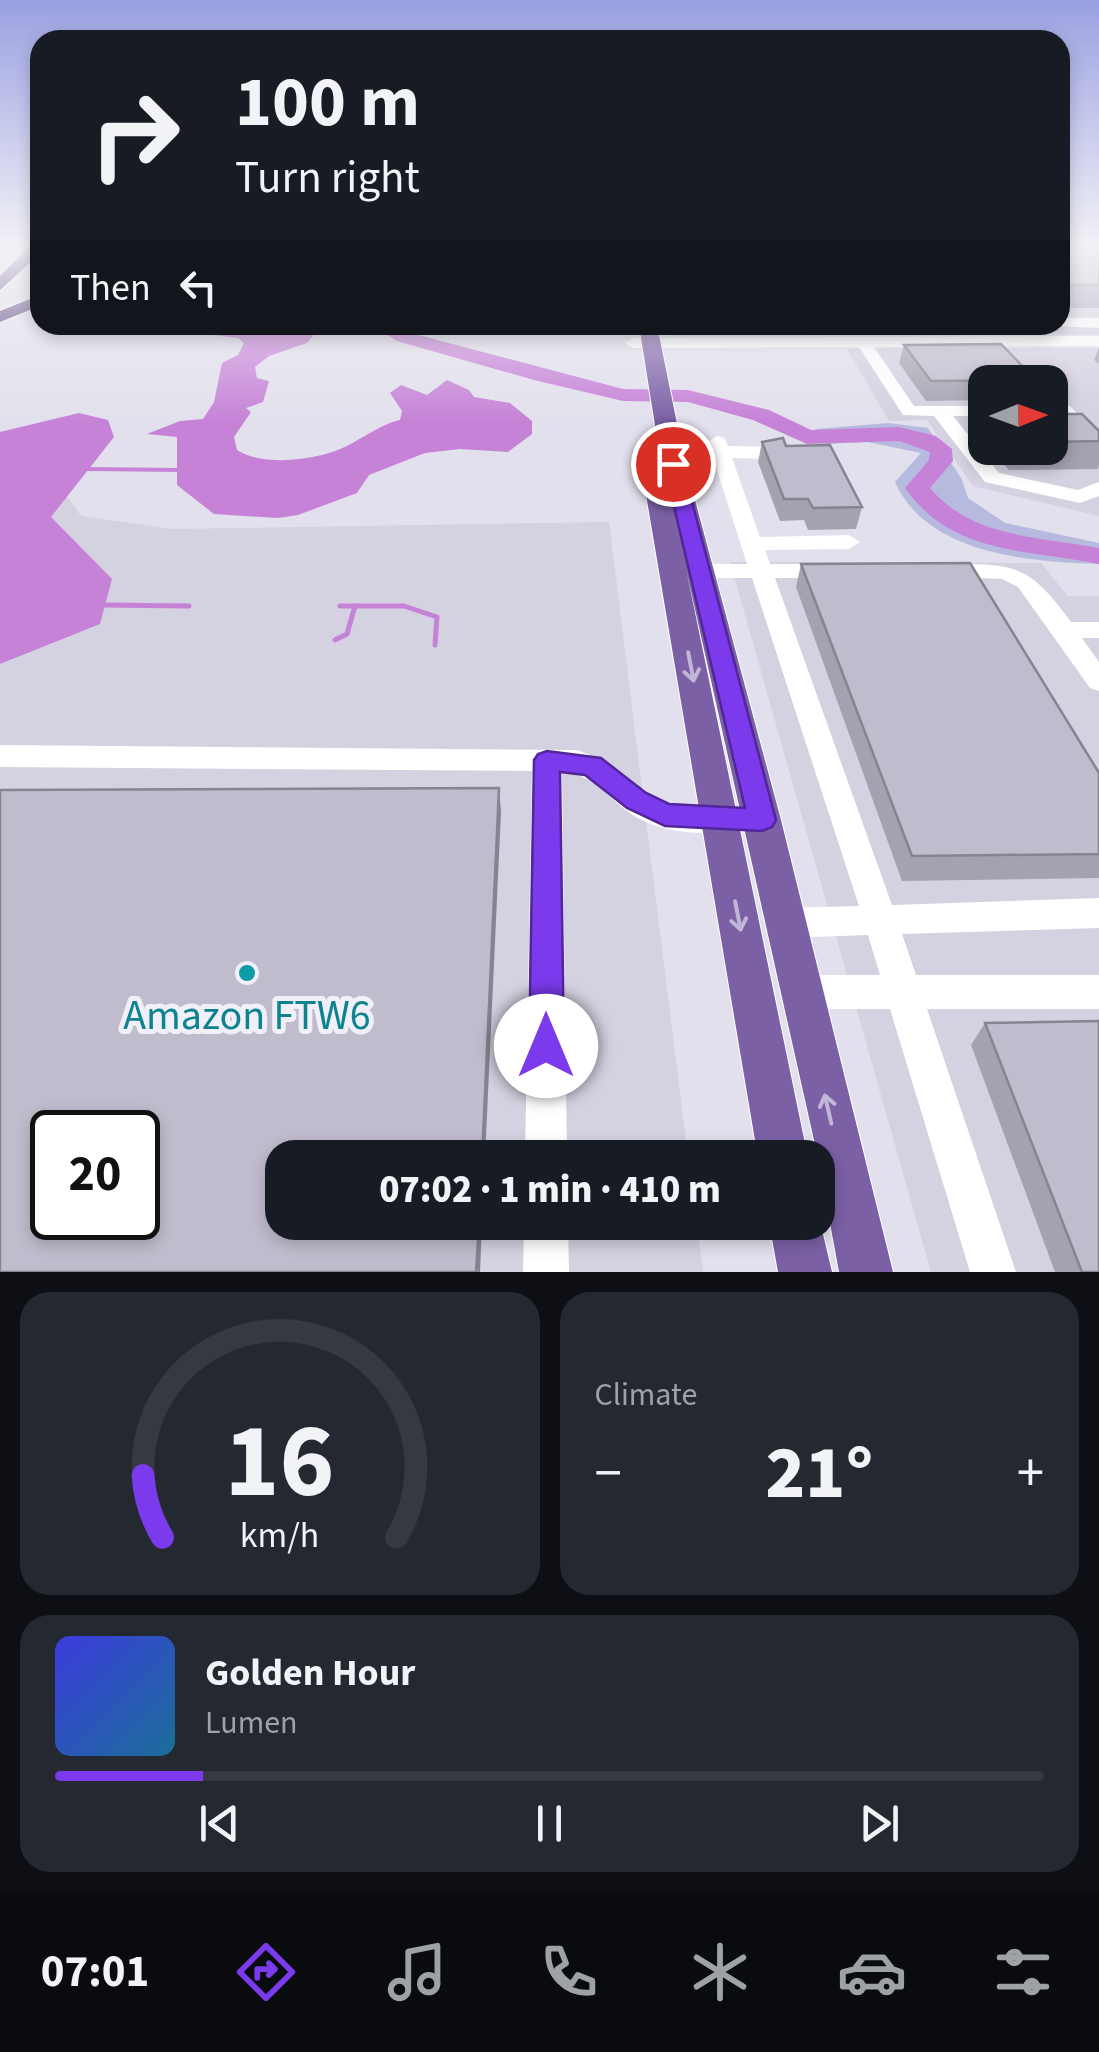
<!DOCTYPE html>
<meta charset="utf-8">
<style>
:root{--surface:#171b24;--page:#242831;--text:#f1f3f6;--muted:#9ea1a6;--line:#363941;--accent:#7c3aed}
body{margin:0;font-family:"Source Sans 3",sans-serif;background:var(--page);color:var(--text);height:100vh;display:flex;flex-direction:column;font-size:38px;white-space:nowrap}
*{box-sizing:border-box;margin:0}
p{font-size:32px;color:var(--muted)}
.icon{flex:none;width:55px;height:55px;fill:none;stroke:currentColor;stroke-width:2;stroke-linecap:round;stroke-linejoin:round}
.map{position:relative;height:1272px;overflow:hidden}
.drawer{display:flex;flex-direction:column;gap:20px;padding:20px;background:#0d0f14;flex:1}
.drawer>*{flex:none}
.top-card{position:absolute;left:30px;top:30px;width:1040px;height:305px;border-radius:30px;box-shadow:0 5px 15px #0003;background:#171b24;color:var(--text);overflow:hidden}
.needle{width:65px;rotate:89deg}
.buttons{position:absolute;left:968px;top:365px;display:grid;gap:20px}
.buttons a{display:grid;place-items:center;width:100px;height:100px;border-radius:20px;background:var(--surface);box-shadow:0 5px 15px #0003;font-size:50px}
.speed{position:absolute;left:30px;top:1110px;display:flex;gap:20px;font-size:50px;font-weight:700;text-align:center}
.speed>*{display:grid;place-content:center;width:130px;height:130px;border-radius:50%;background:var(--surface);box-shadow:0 5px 15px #0003;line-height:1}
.speed .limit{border:5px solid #111;border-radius:15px;background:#fff;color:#111}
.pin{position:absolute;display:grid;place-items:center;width:85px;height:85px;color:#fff;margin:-42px;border:5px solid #fff;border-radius:50%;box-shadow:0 2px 10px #0007}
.me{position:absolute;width:110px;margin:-55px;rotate:0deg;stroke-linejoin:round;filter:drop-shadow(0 0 8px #0008)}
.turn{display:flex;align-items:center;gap:35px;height:210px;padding:0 40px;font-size:45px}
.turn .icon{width:130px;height:130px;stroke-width:2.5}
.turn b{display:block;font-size:70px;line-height:85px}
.then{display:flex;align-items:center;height:95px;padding:0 40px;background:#0003;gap:20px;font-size:38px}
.big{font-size:75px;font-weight:800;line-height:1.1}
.drawer .card{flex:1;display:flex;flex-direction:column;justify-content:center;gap:15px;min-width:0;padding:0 35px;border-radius:30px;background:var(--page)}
.drawer .dial{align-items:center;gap:0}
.dial svg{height:260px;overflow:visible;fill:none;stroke:var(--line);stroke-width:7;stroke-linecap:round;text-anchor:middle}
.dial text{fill:var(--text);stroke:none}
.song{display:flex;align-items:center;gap:30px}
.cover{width:120px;height:120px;border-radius:15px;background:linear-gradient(135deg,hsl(240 70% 55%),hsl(200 70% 35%))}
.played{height:10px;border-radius:5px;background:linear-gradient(90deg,var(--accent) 15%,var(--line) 15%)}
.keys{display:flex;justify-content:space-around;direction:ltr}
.heat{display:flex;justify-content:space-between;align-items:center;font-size:55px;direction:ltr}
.drawer .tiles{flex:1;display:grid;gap:20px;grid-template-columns:1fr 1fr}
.card:last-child{grid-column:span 2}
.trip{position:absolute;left:265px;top:1140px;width:570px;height:100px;border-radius:30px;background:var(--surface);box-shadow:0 5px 15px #0003;font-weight:800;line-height:100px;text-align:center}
.dock{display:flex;height:160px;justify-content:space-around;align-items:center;background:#090b0e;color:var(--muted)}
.dock .icon{width:70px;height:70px}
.dock .on{color:var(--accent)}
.dock b{font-size:45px;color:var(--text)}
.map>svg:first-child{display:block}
.built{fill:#d4d1e0;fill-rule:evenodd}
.green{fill:#b6badf}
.water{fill:#c682d7}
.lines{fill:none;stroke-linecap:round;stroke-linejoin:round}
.stream-far1{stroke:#c682d7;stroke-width:4}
.stream{stroke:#c682d7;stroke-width:5}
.river{fill:#c682d7;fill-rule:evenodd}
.major-casing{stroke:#fff;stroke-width:2}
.highway-casing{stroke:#fff;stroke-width:2}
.minor{fill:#fff;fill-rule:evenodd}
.major{fill:#7b60a6;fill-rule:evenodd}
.highway{fill:#46286d;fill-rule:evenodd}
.wall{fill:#a5a2b0}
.shaded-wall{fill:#868490}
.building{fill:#c0bccd;stroke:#868490;stroke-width:2.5;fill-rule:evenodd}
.oneway{stroke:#c2b6d7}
.route{fill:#7c3aed;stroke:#51269a;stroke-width:2.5}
.culture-dot{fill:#0f9aa8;stroke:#f1f0f8;stroke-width:4}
.labels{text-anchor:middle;stroke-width:10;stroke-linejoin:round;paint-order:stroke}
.near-culture-label{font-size:42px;fill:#0d838f;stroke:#f1f0f8}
</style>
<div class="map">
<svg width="1099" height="1272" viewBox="0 0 1099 1272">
<rect width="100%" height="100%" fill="#e2e0ec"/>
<g class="built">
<path d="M1060 244H1099V335L1000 334 991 325H1060Z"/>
<path d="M668 325H987L997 335 672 336Z"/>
<path d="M1099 348V516L973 486 927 420 889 421 847 349ZM985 382H1050V448H985Z"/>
<path d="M34 450 81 516 172 529 609 522 688 1157 282 1158V1222L697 1223 703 1272H0V453ZM52 1132H138V1218H52Z"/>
<path d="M730 562 1041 563 1068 596H1099V1272H931Z"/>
</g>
<path class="green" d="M888 423 928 428 961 478 968 498 1005 523 1099 543V564C1029 562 927 554 895 482L921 453 867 442 826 444 816 429Z"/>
<g class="water">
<path d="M165 325H312L313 336 307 343 269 356 255 367 257 378 269 381 263 402 246 408 251 412 234 437 237 450C260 465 303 461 329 453 355 446 374 426 400 420L402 411 390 393 401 385 427 395 447 380 469 390 474 397 510 403 532 421V434L508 452 460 449 425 453 369 475 357 493 298 515 278 518 214 514 177 485V437L147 434 180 421 203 419 214 402 222 363 238 355 244 343 238 338 165 329Z"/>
<path d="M79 413 108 420 114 437 51 517 112 579 100 624 0 664V432Z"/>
</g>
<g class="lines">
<path class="stream-far1" d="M86 469 180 470"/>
<g class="stream">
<path d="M102 605 189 606"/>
<path d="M340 606H404L437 617 435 645"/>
<path d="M335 640 347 634 355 606"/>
</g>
<path class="river" d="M372 325H395L411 333 623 389 688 390 769 410 811 430 899 427 936 436 952 449 953 461 930 488C973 539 1039 536 1099 548V564C1026 549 952 555 905 488L929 460 930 452 899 441 807 444 753 420 688 402 623 401 534 380 397 341Z"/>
<g class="major-casing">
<g id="major">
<path d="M639 325H657L685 463 781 820 893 1272H839L818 1158 686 569 808 1158H758L638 447 649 440 658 444Z"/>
<path d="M818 1213 832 1272H778L769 1222H818Z"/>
</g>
</g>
<g class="highway-casing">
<g id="highway">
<path d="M32 244H40V254L0 290V276Z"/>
<path d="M40 295V306L0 322V311Z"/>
</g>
</g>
<g class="minor">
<path d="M1060 318H1099V328L1055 326 1060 325Z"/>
<path d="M679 325H765L757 330H687Z"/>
<path d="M1099 336V346L874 347 914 406H985V416H953L999 473 1078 490 1099 482V496L1080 503 985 482 934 416 903 415 859 347 633 348 625 343 633 338Z"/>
<path d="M1064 405 1070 406 1099 437V454L1092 452 1058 414V406Z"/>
<path d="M717 436 724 438 728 446 771 447 781 453 771 459 732 458 760 537 849 535 860 542 849 549 765 550 770 564H832L843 571 832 578H775L892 905 1099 898V928L902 934 916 975H1099V1009H927L1016 1272H970L890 1009H800L787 1004 782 992 787 980 800 975H880L868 935 785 938 773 934 768 923 773 912 785 908 859 906 752 578H700L689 571 700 564H747L708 442Z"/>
<path d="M942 564C1014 564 1027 562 1071 622H1099V638H1082L1099 662V691L1090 688 1018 587 1002 579 934 576 931 571 934 566Z"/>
<path d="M0 745 577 750C613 761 636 796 671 805 704 813 741 801 773 811L777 820 773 829 762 832C721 833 677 838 640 819 612 805 594 772 562 772L567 1158H525L532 771 0 767Z"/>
<path d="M524 1222H568L569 1272H523Z"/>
</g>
<use href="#major" class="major"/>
<use href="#highway" class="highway"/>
</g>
<g class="wall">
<rect x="1060" y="245" width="39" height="63"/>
<path d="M888 325H964L963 330 897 331Z"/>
<path d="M904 345 1036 380V382H985V400L926 401 899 363Z"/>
<path d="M1099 348V364L1094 360Z"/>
<path d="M1050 414 1099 431V465L1098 469 1009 470 990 448H1050Z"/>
<path d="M762 442 786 446 862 507 856 529 808 530 804 520 780 521 758 462Z"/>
<path d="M801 564 1099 773V878L902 881 796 587Z"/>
<path d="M985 1023 1099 1272H1055L971 1045Z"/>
</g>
<g class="shaded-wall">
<path d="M499 788 501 812 485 1158H482Z"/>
<path d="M479 1222H482L480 1272H476Z"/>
</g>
<g class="building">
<rect x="1060" y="245" width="39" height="40"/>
<path d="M1001 344 1036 380 931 381 904 345Z"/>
<path d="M1050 414H1082L1099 431V441L1050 442Z"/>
<path d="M783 438 786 446 830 445 862 507 813 508 808 499H784L762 442Z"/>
<path d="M970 563 1099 773V854L912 856 801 564Z"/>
<path d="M499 788 482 1158H282V1222H479L476 1272H0V790ZM52 1132H138V1218H52Z"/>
<path d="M1099 1021V1272H1082L985 1023Z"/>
</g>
<defs><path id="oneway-shaft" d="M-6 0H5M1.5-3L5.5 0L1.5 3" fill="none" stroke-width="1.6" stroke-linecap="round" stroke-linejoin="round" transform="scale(2.5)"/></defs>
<g class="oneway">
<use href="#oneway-shaft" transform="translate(691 667) rotate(79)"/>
<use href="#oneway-shaft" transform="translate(738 916) rotate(79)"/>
<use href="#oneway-shaft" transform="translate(828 1109) rotate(-103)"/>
</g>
<linearGradient id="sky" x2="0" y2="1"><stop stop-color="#9aa0e1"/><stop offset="0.58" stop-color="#f2f1f6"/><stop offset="1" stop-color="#f2f1f6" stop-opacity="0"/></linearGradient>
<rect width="1099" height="422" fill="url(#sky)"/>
<path class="route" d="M673 458 682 464 776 820 772 827 762 831 665 826 627 808 585 775 560 772 564 1046 559 1058 546 1063 534 1058 529 1046 534 760 538 754 547 751 601 758 646 793 669 804 745 808 664 464Z"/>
<circle class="culture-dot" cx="247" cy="973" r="10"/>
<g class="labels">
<g class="near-culture-label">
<text x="247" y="1029">Amazon FTW6</text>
</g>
</g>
</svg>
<div class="buttons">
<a><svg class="needle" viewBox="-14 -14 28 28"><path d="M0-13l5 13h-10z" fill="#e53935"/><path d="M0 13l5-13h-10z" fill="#9ea1a6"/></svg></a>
</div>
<div class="speed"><div class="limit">20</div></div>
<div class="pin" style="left:673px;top:464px;background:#d93025"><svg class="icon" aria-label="arrive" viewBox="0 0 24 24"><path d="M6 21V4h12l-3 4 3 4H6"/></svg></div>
<svg class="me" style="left:546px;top:1046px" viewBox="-20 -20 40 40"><circle r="19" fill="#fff"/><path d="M0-13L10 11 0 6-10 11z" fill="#7c3aed"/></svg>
<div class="trip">07:02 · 1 min · 410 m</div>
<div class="top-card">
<div class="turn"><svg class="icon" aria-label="right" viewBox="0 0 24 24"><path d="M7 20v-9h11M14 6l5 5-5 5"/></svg><div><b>100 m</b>Turn right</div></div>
<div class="then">Then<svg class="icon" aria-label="left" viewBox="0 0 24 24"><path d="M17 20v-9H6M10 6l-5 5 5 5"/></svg></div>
</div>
</div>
<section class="drawer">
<div class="tiles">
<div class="card dial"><svg viewBox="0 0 100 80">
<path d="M14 69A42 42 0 1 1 86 69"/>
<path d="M14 69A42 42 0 0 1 8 50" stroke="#7c3aed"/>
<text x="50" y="56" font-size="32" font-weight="700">16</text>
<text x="50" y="72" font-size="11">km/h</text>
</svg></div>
<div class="card"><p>Climate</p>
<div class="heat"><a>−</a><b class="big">21°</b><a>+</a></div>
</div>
<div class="card">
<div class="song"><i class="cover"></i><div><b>Golden Hour</b><p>Lumen</p></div></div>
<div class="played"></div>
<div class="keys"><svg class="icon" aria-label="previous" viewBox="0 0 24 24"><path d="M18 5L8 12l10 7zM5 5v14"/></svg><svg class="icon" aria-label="pause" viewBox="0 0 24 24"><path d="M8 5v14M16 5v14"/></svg><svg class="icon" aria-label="next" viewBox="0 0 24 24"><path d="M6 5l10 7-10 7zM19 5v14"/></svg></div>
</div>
</div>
</section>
<nav class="dock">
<b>07:01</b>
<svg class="icon on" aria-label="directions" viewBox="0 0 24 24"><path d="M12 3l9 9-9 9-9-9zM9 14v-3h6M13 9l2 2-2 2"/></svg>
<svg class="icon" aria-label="music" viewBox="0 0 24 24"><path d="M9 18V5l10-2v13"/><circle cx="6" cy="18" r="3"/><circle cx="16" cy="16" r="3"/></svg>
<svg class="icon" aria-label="phone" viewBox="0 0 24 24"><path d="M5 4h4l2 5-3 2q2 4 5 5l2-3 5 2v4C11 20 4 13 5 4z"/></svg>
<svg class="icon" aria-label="climate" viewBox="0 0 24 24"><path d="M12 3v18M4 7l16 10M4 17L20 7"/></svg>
<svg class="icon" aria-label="car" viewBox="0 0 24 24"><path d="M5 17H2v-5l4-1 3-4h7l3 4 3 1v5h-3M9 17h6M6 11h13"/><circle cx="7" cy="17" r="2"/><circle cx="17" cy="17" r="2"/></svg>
<svg class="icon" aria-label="filters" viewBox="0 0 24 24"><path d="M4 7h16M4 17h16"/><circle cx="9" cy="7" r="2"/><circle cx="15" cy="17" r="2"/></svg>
</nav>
